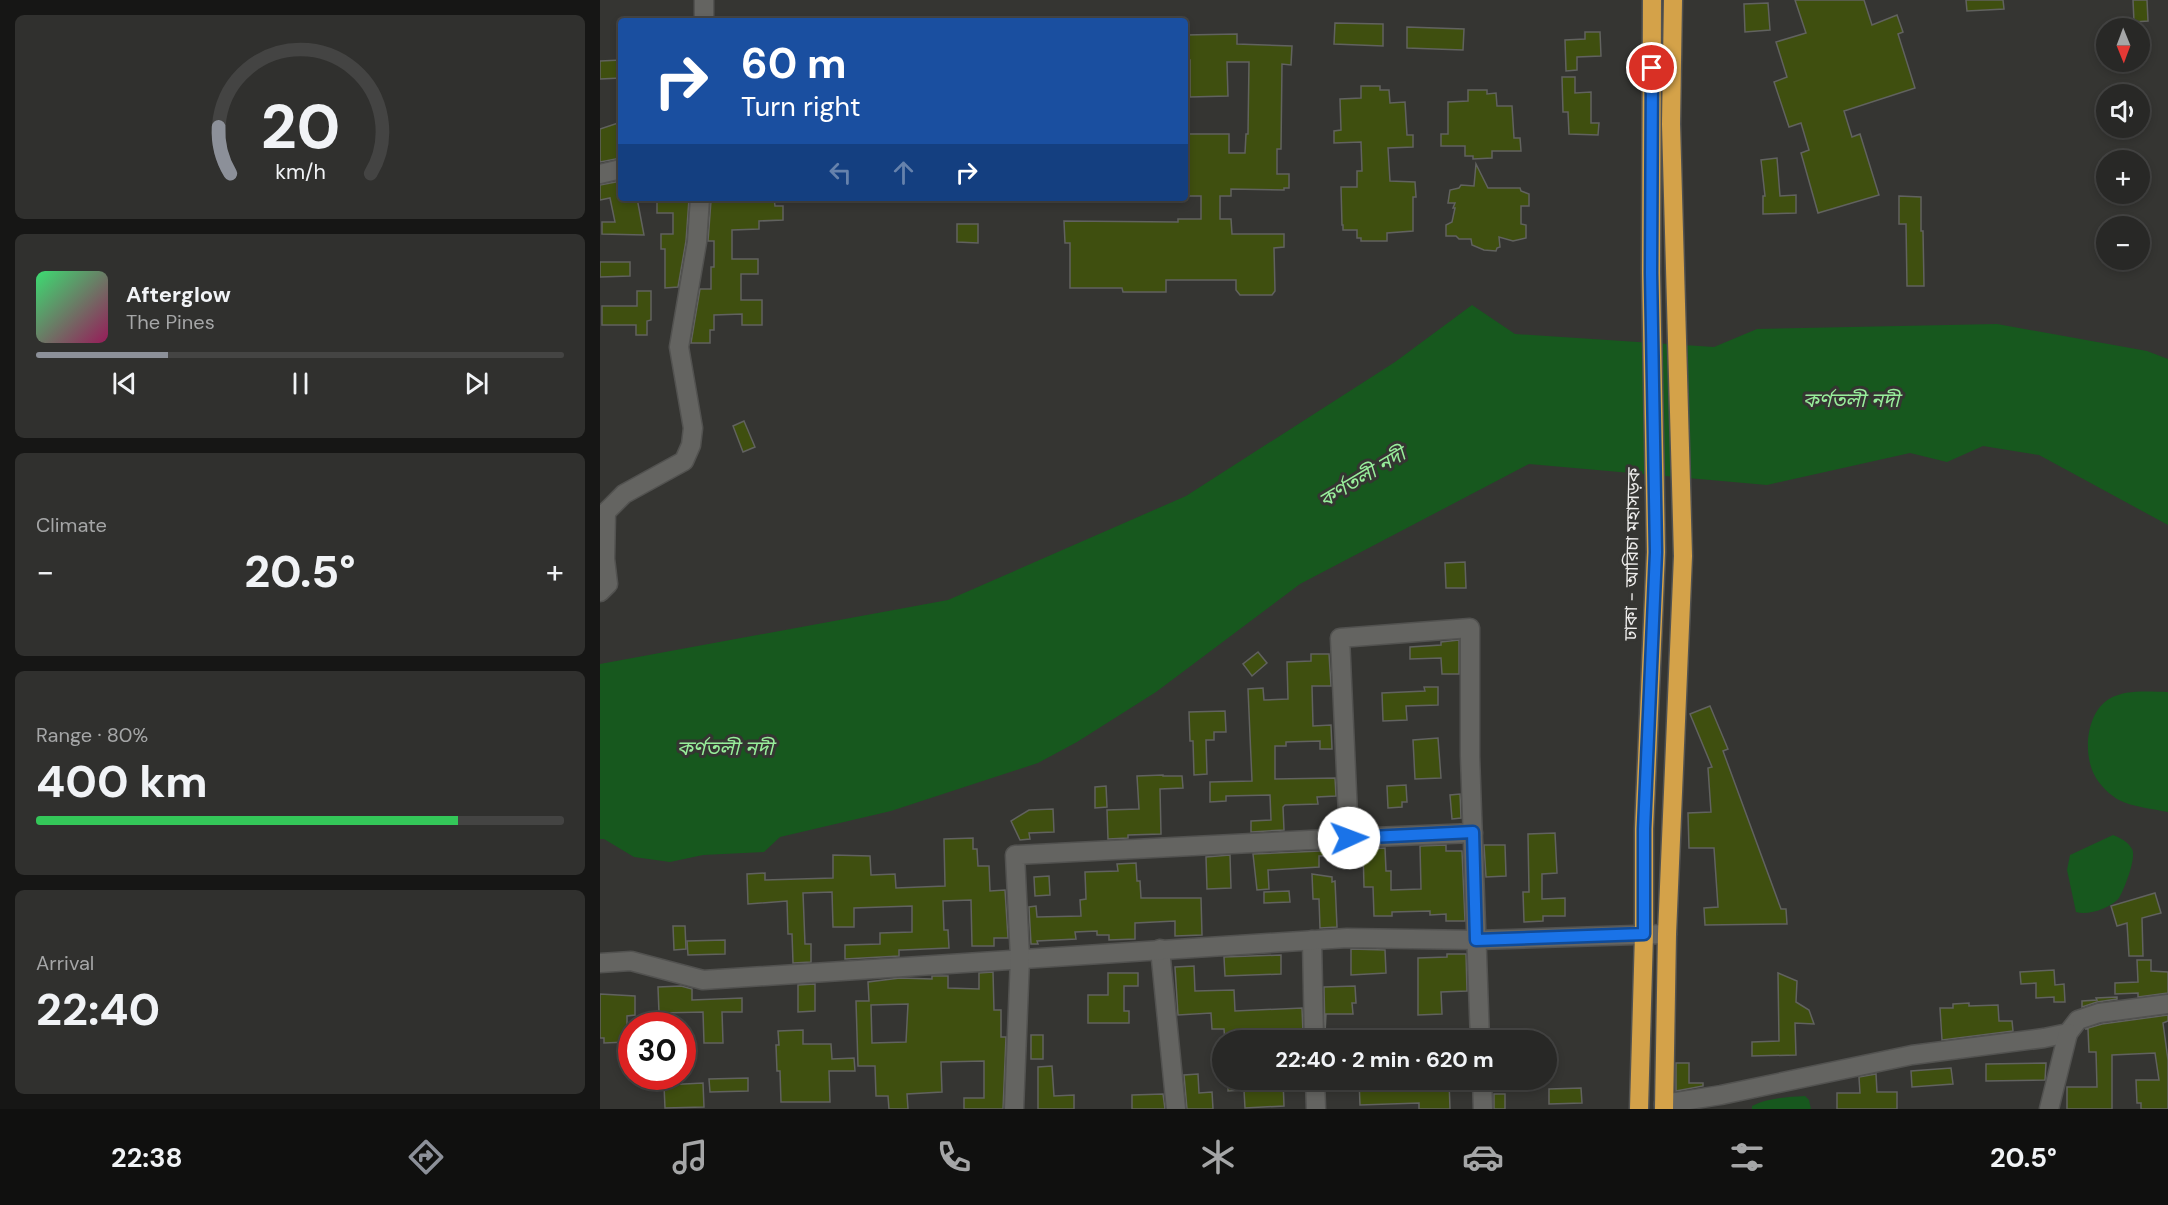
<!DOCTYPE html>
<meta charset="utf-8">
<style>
:root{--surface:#282826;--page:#30302e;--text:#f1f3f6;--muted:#a5a6a7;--line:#444443;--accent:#8c9099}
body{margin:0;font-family:"DM Sans","Noto Sans Bengali",sans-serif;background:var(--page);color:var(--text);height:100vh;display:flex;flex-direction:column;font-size:22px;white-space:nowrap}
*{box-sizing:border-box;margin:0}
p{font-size:20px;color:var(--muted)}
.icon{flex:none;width:33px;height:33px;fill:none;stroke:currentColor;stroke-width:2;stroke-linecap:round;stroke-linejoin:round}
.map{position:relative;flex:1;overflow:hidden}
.drawer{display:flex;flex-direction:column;gap:15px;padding:15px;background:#161615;width:600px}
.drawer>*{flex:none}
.guide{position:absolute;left:18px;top:18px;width:570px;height:183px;border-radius:6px;box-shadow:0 3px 9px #0003,0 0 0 2px var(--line);background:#1a4fa0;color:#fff;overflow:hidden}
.needle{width:39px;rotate:179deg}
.buttons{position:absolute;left:1496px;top:18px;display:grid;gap:12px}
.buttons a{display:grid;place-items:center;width:54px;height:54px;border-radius:50%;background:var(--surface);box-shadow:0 3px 9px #0003,0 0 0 2px var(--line);font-size:30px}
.speed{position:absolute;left:18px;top:1012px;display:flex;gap:12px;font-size:30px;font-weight:700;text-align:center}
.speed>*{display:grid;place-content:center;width:78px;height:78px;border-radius:50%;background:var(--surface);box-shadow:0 3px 9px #0003,0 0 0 2px var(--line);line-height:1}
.speed .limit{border:9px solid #d22;background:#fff;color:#111}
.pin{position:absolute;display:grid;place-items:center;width:51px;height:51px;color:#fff;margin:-26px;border:3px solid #fff;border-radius:50%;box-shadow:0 2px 6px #0007}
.me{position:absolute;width:66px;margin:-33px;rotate:88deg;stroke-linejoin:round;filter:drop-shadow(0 0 4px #0008)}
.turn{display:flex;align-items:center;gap:21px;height:126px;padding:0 24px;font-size:27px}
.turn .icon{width:78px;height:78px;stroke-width:2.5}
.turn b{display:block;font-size:42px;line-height:51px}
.lanes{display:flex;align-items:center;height:57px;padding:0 24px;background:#0003;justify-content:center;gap:30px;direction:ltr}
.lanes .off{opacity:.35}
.big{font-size:45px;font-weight:700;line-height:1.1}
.drawer .tile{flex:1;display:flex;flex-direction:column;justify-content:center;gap:9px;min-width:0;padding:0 21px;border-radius:9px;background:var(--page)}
.drawer .dial{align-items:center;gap:0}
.dial svg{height:156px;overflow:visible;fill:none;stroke:var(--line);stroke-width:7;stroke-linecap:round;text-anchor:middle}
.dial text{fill:var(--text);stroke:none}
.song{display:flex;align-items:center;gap:18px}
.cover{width:72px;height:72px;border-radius:9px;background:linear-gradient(135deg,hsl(140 70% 55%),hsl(330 70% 35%))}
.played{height:6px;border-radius:3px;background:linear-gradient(90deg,var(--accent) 25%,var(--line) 25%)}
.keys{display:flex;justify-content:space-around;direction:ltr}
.heat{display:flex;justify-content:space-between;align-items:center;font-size:33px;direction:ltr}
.charge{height:9px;border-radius:4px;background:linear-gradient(90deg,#34c759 80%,var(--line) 0)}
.trip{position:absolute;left:612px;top:1030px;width:345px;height:60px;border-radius:30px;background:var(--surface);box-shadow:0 3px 9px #0003,0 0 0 2px var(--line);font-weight:700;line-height:60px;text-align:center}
.menu{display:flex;height:96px;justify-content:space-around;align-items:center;background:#10100f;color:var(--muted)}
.menu .icon{width:42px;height:42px}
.menu .current{color:var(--accent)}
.menu b{font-size:27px;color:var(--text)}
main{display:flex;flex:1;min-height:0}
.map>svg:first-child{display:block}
.water{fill:#17581e}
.building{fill:#3f4f0f;stroke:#61625f;stroke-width:1.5;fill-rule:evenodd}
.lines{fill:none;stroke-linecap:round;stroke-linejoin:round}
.minor-casing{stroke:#525250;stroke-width:21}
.highway-casing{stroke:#525250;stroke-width:21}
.minor{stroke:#646461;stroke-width:18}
.highway{stroke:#d4a249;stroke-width:18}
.route-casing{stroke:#114b97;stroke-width:15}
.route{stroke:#1a73e8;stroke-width:10}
.labels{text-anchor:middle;stroke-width:6;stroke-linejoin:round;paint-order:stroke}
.street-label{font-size:18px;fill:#edeceb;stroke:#353532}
.water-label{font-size:20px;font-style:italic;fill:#98ee9b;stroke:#353532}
</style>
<main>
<section class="drawer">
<div class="tile dial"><svg viewBox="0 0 100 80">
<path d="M14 69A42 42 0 1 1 86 69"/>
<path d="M14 69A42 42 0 0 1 8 45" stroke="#8c9099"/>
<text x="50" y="56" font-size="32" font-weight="700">20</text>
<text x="50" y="72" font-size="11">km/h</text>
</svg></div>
<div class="tile">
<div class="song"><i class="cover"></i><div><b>Afterglow</b><p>The Pines</p></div></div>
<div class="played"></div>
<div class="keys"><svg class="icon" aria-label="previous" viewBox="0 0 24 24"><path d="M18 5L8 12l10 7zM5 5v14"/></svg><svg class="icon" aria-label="pause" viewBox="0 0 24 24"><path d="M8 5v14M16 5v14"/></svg><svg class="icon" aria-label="next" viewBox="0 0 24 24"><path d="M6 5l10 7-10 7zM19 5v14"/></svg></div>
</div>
<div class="tile"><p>Climate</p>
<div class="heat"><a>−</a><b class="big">20.5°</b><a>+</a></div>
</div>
<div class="tile"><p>Range · 80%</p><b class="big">400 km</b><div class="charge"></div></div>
<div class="tile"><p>Arrival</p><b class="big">22:40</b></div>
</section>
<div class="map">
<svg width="1568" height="1109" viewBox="0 0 1568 1109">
<rect width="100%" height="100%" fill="#353532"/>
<g class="water">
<path d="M872 305 915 334 1114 347 1157 329 1397 324 1547 351 1568 359V525L1439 455 1383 446 1347 462 1310 453 1167 485 929 464 700 584 556 692 477 742 438 763 291 811 180 837 164 852 103 855 70 862 34 857 4 839H0V664L348 600 586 496 795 362Z"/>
<path d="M1568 692V812C1553 809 1533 807 1519 800 1511 796 1500 785 1496 778 1482 755 1486 713 1509 699 1526 689 1549 692 1568 692Z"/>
<path d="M1513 835C1521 838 1528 842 1532 849 1537 857 1524 890 1519 898 1511 908 1488 916 1476 912L1467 870 1470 855Z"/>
<path d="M1205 1096 1209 1100 1211 1109H1152V1106C1168 1098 1187 1097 1205 1096Z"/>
</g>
<g class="building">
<path d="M1195 0H1264L1272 25 1297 15 1303 32 1298 34 1315 88 1244 111 1252 137 1260 134 1279 195 1218 213 1201 153 1209 150 1201 123 1189 127 1174 82 1187 77 1176 42 1206 33Z"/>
<path d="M1366 0H1403L1404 9 1367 11Z"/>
<path d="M1533 0H1547L1548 21 1534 22Z"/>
<path d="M1168 3 1170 30 1145 32 1144 4Z"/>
<path d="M735 23 783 24V46L734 44Z"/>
<path d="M807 27 864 29 863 50 807 48Z"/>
<path d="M985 32H1000L1001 56 977 57V70L966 71 965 40 985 39Z"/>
<path d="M637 34V44L692 46 691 65 682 64 681 149H677V174H689V188H684V190L631 189V196H620V219H631L632 234H684V247L674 248 675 291 672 295H640L636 290V280H566V292H523L522 288H470V243H465L464 221 578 222V219H601V196H586L588 134H629V153H645L646 134H648L649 62H627L628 96 590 97V60H585V35Z"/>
<path d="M21 60V78L0 79V61Z"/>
<path d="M962 77H975V93L991 92V123H999L998 135 969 134 968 112H963Z"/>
<path d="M761 86H780V90H789L790 103 805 102 807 135H813V147L788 148 790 181 815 182 816 197H813V231L787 233V241H761V238H757V230H743V225H742L741 187H757V171H762L761 142 734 143V131L741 130 740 99 761 98Z"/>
<path d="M868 90H887V94L896 93 897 106H912L914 138H920L921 151H892V158L873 159V156H865V146H841V134H848V102L868 101Z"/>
<path d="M21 122V158L0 162V129Z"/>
<path d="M1177 158 1180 196 1196 195V213L1163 214V196H1165L1161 160Z"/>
<path d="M876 164 888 188H920L921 191 929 194V206H921V224L926 225V238L913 241 899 237 900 247 897 248 896 251 884 250 872 245 871 239H859L856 236H846V225L852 222 855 208H853L855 203H848L850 190 859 188 861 185 874 186Z"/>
<path d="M21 181V198H37L44 235 2 234V222H15L10 198 0 200V185Z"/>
<path d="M1299 196 1321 197V231H1323L1324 286H1307L1306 224H1299Z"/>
<path d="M57 198 89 199 86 241 78 287 65 288V249H61V234H73V213H57Z"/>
<path d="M127 198H174L175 206H183V220L159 221V229L132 230V259H158V274H141V300H162V325H142V314L114 315V330H110V343H91L100 289H111V267H114V241H108L111 201H127Z"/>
<path d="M357 224H378V243L357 242Z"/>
<path d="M0 262H30V276L0 277Z"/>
<path d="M37 291H51V320L47 321V335H36V325H2V306H37Z"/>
<path d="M144 421 155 447 143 452 133 426Z"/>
<path d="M865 562 866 588H846L845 563Z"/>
<path d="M859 640V674H842L841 658 810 659V647L841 645V642Z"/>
<path d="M658 652 667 663 652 676 643 664Z"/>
<path d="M711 654H729L731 686H712L713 726 731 725 732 749H720V741L686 742V746H675V779L735 778 736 796 717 797 718 804 685 805 683 807 684 830 651 832V821L671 820 670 795 626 796V801L610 802V782L652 781 648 689 663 688 664 700 688 699 687 662 711 661Z"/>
<path d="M824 687H838V705L806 706 807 720 783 721 782 693 825 691Z"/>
<path d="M1110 706 1128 749 1123 751 1181 909H1186L1187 924 1105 925 1104 908 1118 907 1114 848H1089L1088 813 1111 812 1108 768 1112 767 1090 714Z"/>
<path d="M625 711 626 732H614V740H606L607 774 594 775 593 741H590L589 712Z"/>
<path d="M838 738 841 778 815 779 813 740Z"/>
<path d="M563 775V776H582L583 788 560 789 561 834 528 835V838L508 839 507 810 539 809 537 776Z"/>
<path d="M806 785 807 802H802V807L788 808 787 786Z"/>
<path d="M506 786 507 807 495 808V787Z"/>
<path d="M860 794 861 818 852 819 850 795Z"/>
<path d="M453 809 454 832 429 833 430 839 420 840 411 821 429 810Z"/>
<path d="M955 833 957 873 942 874V899L965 898V916H943V921L924 922 923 892H929L928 834Z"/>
<path d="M373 838V849H377L378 866H389L390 891 405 890 408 938H394V946H372L371 900 343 901 344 930H348L349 948 302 950H299V956L245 959V945L280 944V933L312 932V906L254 908V927H233L232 892 203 893 205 944H211V962L193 963 192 934H188L187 901 148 904 147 874 165 873V880L233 878V855L270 856 271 875 295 874 296 888 345 886 344 839Z"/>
<path d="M846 845V851H862L865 921H846V914L830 915V911L792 912V916H774L773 887H764L763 849 785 848 786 871H791V890L821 889 820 846Z"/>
<path d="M884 845H905L906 876 886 877Z"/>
<path d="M743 850V855L719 856V867L668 870 669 889 657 890 653 854Z"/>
<path d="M630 855 631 888 607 889 606 857Z"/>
<path d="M536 863 537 881H540L541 898H601L602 935 575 936V921L535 923V939L509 940V935H497V931L475 932 476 939 437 941 438 944H431L429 907 436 906 437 917 481 916 480 900 486 899 485 872 518 871 517 864Z"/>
<path d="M712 874 732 877V882L735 881 737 927 720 928 719 899H713Z"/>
<path d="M449 876 450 895 435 896 434 877Z"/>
<path d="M689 891 690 902 664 903V892Z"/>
<path d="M1555 893 1561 913 1542 918 1543 956H1529L1527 923 1517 926 1511 906Z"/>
<path d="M73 926H85L86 949 74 950Z"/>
<path d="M125 940V954L88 955 87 941Z"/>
<path d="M751 949 785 950 786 973 751 975Z"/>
<path d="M847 954H866L867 991 841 992 842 1014 818 1015V958L847 957Z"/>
<path d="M681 955V974L625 976 624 957Z"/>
<path d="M1537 960H1551V971L1568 972V993L1538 997V993L1515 994V983L1538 982Z"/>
<path d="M594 966 595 991 634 990 635 1011 702 1008 703 1033 689 1034V1041H625L624 1029H612L611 1013 578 1015 575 967Z"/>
<path d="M1454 970 1455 985 1464 984 1465 1002H1454V997L1436 998V983L1421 984 1420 972Z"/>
<path d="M393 972 394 1010H401V1037H406L403 1109H364V1098H384V1061L341 1062 342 1092 307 1094 308 1109H289L288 1096H276L275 1066H258L256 1001H269L268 982 300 978 332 979V976H348V988L379 989V973ZM308 1004 306 1042 272 1043 271 1005Z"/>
<path d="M508 973H538V986H524V1011H529V1023H488V995H508Z"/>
<path d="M1178 973 1197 981 1196 1002 1209 1010 1214 1024 1195 1023 1196 1055 1152 1056V1042L1179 1041Z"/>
<path d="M215 984V1011L198 1012V985Z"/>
<path d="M81 986 92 989V1000L142 998V1012H122L123 1043H104L103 1012 59 1013 58 987Z"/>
<path d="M755 986 756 1003H752L753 1014H726L725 1033 724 987Z"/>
<path d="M0 994 35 996V1015L27 1016V1042L4 1043V1038H0Z"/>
<path d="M1517 997V999L1497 1002 1482 1007V1001L1497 1000 1496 998Z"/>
<path d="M1369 1003V1006L1398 1005 1399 1021H1412L1413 1031 1342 1040 1340 1008H1353V1004Z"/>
<path d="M1568 1015V1021L1563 1023 1568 1060V1109H1541V1103H1537L1536 1080H1559L1555 1053 1512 1055V1109H1467V1087H1497L1496 1052H1489L1488 1029H1485L1502 1024Z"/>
<path d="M203 1030V1044H231L232 1059 254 1058 255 1071H229L230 1102H181L180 1071H177L176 1045H179L178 1031Z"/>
<rect x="431" y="1035" width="12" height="24"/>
<path d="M1076 1063H1089V1083H1103V1086L1076 1091Z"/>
<path d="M1446 1063 1445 1080 1386 1081V1064Z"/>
<path d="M452 1066 454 1096 474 1095V1109H438V1067Z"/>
<path d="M1351 1068 1353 1084 1312 1087 1311 1071Z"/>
<path d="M598 1074 599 1093 612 1092 613 1109H587L584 1075Z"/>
<path d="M1276 1074 1277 1092H1297V1109H1237V1093H1260L1259 1077Z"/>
<path d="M148 1078V1091L110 1092 109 1079Z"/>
<path d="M628 1080H683L684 1106 645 1108 644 1090 628 1091Z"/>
<path d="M759 1080H849L850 1109H819V1103L760 1105Z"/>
<path d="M103 1083 104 1107 65 1108 64 1085Z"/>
<path d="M981 1088 982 1103 949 1104V1089Z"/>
<path d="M563 1094 565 1109H532V1095Z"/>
<rect x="894" y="1094" width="11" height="15"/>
</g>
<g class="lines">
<g class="minor-casing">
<g id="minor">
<path d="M104 21V0"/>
<path d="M0 174 21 169"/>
<path d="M0 592 8 584 5 559 6 512 24 494 84 461 91 445 93 428 79 347 97 242 100 198"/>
<path d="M749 838 873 833"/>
<path d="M712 940 714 1041"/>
<path d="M560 949 576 1109"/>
<path d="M0 963 31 961 103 980 747 938 876 940 1067 934"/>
<path d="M715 1080 716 1109"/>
<path d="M882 1080 883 1109"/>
<path d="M1064 1104 1121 1095 1312 1055 1444 1038 1468 1033 1478 1020 1499 1013 1568 1004"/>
<path d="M414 1109 420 958 415 855 749 838 740 638 870 628V756L880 1041"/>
<path d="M1449 1109 1468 1033"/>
</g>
</g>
<g class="highway-casing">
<g id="highway">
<path d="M1039 1109 1044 934V829L1056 552 1051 273 1052 0"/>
<path d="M1064 1109 1067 934 1083 556 1071 124 1073 0"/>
</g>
</g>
<use href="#minor" class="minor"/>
<use href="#highway" class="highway"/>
</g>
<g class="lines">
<g class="route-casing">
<path id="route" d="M749 838 873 832 876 940 1044 934V829L1056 552 1051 273 1052 68"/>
</g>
<use href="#route" class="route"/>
</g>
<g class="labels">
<g class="street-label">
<text transform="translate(1032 554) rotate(-89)" y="6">ঢাকা - আরিচা মহাসড়ক</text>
</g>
<g class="water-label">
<text x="1251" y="407">কর্ণতলী নদী</text>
<text transform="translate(762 477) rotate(-31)" y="7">কর্ণতলী নদী</text>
<text x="125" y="755">কর্ণতলী নদী</text>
</g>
</g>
</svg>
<div class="buttons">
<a><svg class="needle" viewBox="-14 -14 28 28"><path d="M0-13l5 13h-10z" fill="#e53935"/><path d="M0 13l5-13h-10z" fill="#a5a6a7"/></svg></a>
<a><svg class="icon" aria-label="sound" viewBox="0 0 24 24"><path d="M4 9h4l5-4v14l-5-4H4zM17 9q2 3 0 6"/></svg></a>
<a>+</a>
<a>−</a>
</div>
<div class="speed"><div class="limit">30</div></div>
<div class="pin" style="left:1052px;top:68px;background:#d93025"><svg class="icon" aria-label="arrive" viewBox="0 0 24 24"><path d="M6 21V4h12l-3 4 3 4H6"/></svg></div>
<svg class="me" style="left:749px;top:838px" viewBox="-20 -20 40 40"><circle r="19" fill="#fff"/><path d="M0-13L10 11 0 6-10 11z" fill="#1a73e8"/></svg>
<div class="trip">22:40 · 2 min · 620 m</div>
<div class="guide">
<div class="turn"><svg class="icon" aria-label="right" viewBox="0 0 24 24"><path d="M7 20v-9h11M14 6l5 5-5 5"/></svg><div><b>60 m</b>Turn right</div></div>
<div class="lanes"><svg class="icon off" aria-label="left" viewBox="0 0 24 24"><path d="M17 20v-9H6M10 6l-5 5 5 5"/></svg><svg class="icon off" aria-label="ahead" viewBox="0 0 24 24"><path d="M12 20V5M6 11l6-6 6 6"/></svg><svg class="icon" aria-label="right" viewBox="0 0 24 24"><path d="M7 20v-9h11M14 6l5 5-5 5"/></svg></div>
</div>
</div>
</main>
<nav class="menu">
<b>22:38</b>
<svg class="icon current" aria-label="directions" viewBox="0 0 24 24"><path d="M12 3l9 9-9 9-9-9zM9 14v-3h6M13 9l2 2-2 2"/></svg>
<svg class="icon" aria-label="music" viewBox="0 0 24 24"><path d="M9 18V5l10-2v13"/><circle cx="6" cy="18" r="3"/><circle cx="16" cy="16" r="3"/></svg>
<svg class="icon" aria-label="phone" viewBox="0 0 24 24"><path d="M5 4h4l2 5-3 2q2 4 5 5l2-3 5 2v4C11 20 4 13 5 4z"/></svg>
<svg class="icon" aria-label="climate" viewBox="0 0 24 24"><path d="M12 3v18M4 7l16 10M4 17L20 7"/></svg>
<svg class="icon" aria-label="car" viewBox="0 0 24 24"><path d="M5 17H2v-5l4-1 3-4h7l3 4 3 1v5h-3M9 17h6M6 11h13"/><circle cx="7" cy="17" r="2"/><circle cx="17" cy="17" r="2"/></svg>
<svg class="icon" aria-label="filters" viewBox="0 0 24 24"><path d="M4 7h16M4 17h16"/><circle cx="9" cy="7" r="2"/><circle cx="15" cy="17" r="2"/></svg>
<b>20.5°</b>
</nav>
